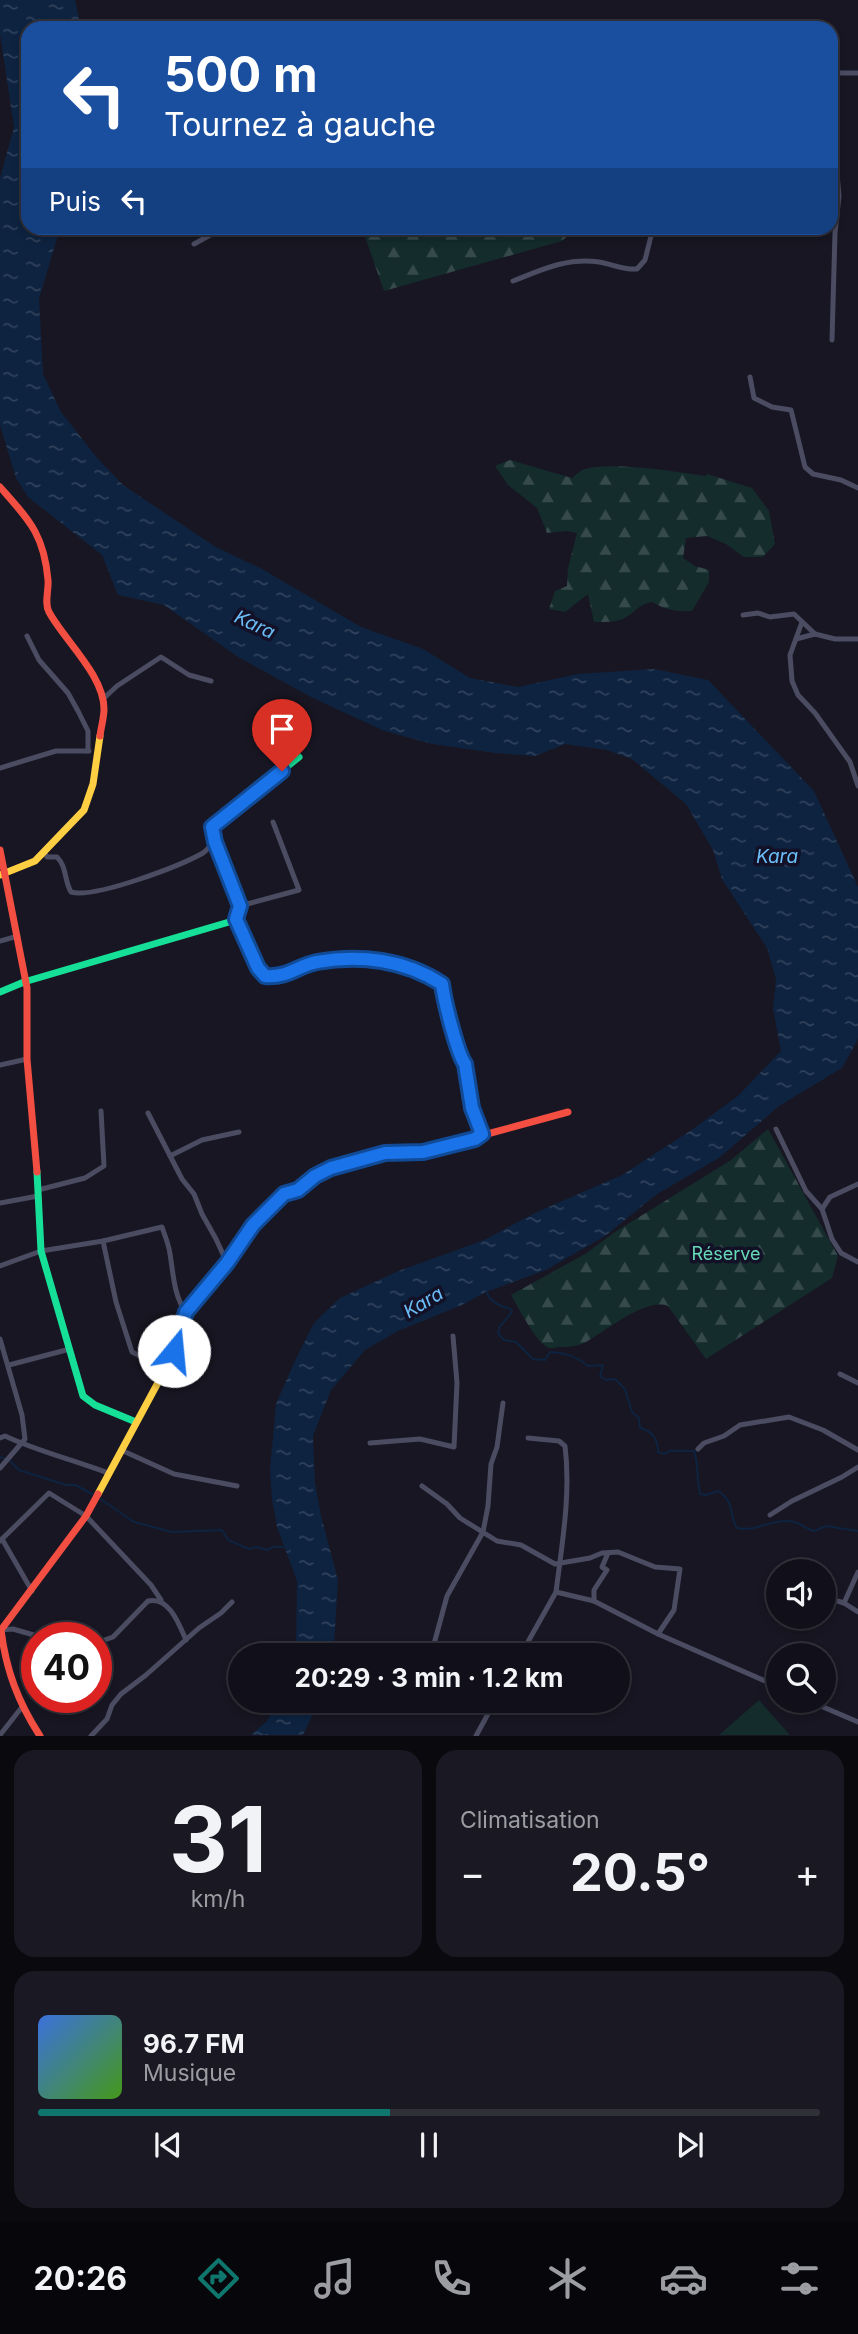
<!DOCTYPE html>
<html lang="fr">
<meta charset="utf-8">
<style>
:root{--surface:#11101a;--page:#1a1923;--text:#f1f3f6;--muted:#9c9da2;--line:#303039;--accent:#0f766e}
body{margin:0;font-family:Inter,sans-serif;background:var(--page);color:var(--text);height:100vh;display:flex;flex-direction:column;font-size:26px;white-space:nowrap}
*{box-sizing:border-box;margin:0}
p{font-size:23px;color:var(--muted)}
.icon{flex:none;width:38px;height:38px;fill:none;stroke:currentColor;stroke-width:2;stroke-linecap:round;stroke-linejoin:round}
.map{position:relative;height:1736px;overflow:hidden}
.sheet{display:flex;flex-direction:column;gap:14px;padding:14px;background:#09090e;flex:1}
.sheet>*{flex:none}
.banner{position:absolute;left:21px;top:21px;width:817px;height:214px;border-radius:21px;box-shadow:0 4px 10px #0003,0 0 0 2px var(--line);background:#1a4fa0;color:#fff;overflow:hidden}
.controls{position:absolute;left:766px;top:1559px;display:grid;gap:14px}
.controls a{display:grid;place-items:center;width:70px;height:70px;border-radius:50%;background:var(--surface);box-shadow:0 4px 10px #0003,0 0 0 2px var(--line);font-size:35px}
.speed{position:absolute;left:21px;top:1622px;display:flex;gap:14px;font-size:35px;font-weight:700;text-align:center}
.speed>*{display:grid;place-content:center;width:91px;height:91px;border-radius:50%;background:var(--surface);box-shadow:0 4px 10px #0003,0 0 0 2px var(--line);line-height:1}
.speed .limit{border:10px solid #d22;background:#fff;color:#111}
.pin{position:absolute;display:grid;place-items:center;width:60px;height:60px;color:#fff;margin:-72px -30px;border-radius:50% 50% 50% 0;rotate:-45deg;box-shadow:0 0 7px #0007}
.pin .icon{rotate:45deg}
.me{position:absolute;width:77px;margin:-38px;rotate:17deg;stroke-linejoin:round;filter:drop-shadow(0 0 5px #0008)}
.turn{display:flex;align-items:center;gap:24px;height:147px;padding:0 28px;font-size:32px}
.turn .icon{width:91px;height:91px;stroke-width:2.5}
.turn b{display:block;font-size:49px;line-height:60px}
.then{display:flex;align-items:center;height:66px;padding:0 28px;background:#0003;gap:14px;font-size:26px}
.big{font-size:52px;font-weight:700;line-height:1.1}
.sheet .tile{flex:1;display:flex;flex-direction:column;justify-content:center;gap:10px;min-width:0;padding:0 24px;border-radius:21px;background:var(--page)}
.sheet .dial{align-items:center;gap:0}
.dial b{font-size:91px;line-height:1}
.song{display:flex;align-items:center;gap:21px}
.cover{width:84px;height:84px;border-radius:10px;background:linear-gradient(135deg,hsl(220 70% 55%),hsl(100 70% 35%))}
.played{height:7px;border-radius:4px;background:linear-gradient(90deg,var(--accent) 45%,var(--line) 45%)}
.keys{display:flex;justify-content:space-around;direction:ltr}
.heat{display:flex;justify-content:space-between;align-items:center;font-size:38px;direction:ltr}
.sheet .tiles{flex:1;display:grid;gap:14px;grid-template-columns:1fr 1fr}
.tile:last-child{grid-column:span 2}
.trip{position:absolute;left:228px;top:1643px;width:402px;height:70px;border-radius:35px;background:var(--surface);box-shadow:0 4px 10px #0003,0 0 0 2px var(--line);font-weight:700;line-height:70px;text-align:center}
.dock{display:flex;height:112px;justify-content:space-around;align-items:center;background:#07060a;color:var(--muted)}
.dock .icon{width:49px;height:49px}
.dock .current{color:var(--accent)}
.dock b{font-size:32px;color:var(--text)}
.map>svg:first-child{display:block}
.grass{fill:#142c2c}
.forest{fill:url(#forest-firs)}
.water{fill:url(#water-ripples)}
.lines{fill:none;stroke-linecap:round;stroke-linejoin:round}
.stream{stroke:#0e2340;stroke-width:2}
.street{stroke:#4b4c62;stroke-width:5}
.fast{stroke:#16e098;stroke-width:7}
.slow{stroke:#ffcf43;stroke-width:7}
.jam{stroke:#f24e42;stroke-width:7}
.route-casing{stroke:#114b97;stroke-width:18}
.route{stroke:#1a73e8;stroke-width:12}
.labels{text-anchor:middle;stroke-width:7;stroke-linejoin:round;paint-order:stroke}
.park-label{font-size:18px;fill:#67dbb8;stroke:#131127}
.water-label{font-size:19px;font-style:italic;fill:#6bbef8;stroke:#131127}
</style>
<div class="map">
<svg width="858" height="1736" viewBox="0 0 858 1736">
<defs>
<pattern id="forest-firs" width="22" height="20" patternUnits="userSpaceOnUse" patternTransform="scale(1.75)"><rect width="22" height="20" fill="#142c2c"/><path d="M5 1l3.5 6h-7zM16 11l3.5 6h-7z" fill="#364a4c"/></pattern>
<pattern id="water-ripples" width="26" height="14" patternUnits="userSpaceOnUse" patternTransform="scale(1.75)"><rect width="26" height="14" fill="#0e2340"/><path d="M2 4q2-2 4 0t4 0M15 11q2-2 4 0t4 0" fill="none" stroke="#30425c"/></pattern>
</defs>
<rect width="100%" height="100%" fill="#171622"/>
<path class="grass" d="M759 1700 790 1735H719Z"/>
<g class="forest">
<path d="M362 228H569L570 234 562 241 384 291Z"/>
<path d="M510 460 572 478C576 475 581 470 585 469 611 461 678 472 706 476L707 474 752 488 769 511 775 544 763 557H744L726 544 707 536 686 538 683 558 695 566 709 570V582L692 611C677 612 666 610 652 602 638 605 639 609 628 616 618 623 606 622 594 622L588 594 565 612 549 609 555 591 567 586 568 568 577 533 567 531 547 533 537 508 508 485 495 466Z"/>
<path d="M768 1129 838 1256 832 1278 706 1359 668 1306C646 1297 606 1331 586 1342 579 1346 569 1347 560 1347 556 1347 553 1349 549 1348 537 1344 518 1307 511 1295L585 1254 615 1232 731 1160Z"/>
</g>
<g class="water">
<path d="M0 0H75L81 28H28V228H60L39 299 43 374 61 412 98 459 123 485 214 546 262 569 361 627 423 649 470 678 518 687 578 674 654 669 708 680 814 791 858 887V1039L842 1068 779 1106 719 1158 657 1194 605 1236 546 1270 486 1292 462 1305 398 1331 365 1350 331 1390 313 1436 315 1483 321 1516 338 1580 334 1645 331 1655H296L297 1581 277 1527 272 1499 270 1470 276 1404 294 1363 314 1323 340 1298 396 1272 484 1240 537 1212 622 1175 690 1131 738 1096 781 1051 773 1009 776 979 767 948 722 879 713 850 686 804 632 759 607 750 565 744 535 756 496 753 432 744 382 730 311 697 238 657 164 605 118 595 102 555 28 497 16 478 0 425V178L14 127 0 34Z"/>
<path d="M278 1701H319L303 1735H251L267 1721Z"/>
</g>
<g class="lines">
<g class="stream">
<path d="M486 1292C491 1302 501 1307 511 1309L512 1312 499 1328 498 1333 504 1340 516 1342 533 1359 545 1360 550 1352C565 1353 576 1356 588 1366L603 1365 600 1376 606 1380 615 1379 625 1389 632 1412 639 1418 640 1428C653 1431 658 1439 658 1452L664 1454 670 1451H694C698 1460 697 1482 700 1494L706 1495 718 1491C736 1503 728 1514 737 1528 755 1532 770 1520 788 1521 798 1521 804 1528 814 1531L826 1526 858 1531"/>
<path d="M0 1457 9 1460 19 1470 66 1485H75L94 1495"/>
<path d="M99 1498 134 1522 172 1532 222 1530 228 1540 249 1549 257 1547 268 1550 272 1547H285"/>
</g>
<g class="street">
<path d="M831 73H858"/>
<path d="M831 106 839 196 835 233 832 340"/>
<path d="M194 244 223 228"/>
<path d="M513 281C541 270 568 257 599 262 612 264 623 270 637 269L645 260 653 228"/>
<path d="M750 377 754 398 772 407 791 410 805 467 813 474 841 480 858 488"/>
<path d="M743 615 758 613 770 617 794 614 815 634"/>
<path d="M802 622 790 655 792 681 798 695 815 713 850 762 858 786"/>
<path d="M27 636 39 660 68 693 78 711 88 731V751"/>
<path d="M796 639 815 634 835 639H858"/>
<path d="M103 699 117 686 161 657 189 675 211 681"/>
<path d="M0 768 56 751H89"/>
<path d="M44 852 47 857H57C67 867 64 880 71 892 94 899 180 866 203 853 207 850 211 845 215 842"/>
<path d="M240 906 299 890 273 822"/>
<path d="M236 920 259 968 265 976C288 978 297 966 317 962 361 954 405 960 442 984 444 1007 455 1043 465 1064 471 1076 470 1094 472 1108 474 1117 478 1125 482 1134"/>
<path d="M0 941 18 936"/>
<path d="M0 1065 27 1059"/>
<path d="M148 1113 182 1179 194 1194 202 1214 216 1239 227 1263"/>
<path d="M776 1129 806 1191 822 1209 832 1239 841 1253 858 1262"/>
<path d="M170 1156 202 1140 239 1132"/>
<path d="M38 1190 85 1178 104 1166 101 1111"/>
<path d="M0 1203 38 1196"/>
<path d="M822 1209 830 1197 858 1184"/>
<path d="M103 1241 116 1302 132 1352 166 1369"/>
<path d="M0 1266 41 1251 103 1241 162 1227C165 1236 169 1245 170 1254 173 1271 174 1298 186 1312"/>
<path d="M0 1339 22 1415 25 1439 0 1468"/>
<path d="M9 1365 70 1349"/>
<path d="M840 1374 858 1383"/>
<path d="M0 1438 5 1436C37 1451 74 1460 108 1473"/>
<path d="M528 1438 559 1441 565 1446C571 1494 562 1544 556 1592"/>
<path d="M370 1443 420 1439 454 1447 457 1383 453 1336"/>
<path d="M698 1449 704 1443 724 1436 740 1425 789 1417 823 1430 858 1450"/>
<path d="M121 1450 174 1474 237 1486"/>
<path d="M422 1486 447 1504 460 1518 497 1541 521 1545 555 1564 590 1558 602 1553 618 1552 655 1567 680 1569 674 1610 658 1634"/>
<path d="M770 1515 792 1501 842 1477 858 1467"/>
<path d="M2 1539 32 1591"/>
<path d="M0 1541 49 1493 86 1516 151 1585 161 1600"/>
<path d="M824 1597 844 1603 858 1612"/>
<path d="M594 1601V1590L607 1570 602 1567 608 1553"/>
<path d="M844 1603 858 1572"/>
<path d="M0 1630 13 1629 44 1638"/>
<path d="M96 1643 113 1637 148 1601C169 1596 179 1624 186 1640"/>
<path d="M434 1644 447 1596 483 1532 488 1506 491 1464 497 1447 503 1403"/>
<path d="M520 1656 556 1592 594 1601 658 1634 779 1687"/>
<path d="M809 1701 858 1722"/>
<path d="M0 1735 22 1707"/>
<path d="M91 1736 107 1719 112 1705 121 1694 146 1675 199 1628 221 1613 232 1602"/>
<path d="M476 1736 495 1701"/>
</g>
<g class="fast">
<path d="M0 992 24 982 236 920 240 906 215 842 212 827 299 757"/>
<path d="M37 1172 41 1251 83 1396 95 1405 136 1422"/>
</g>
<g class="slow">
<path d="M0 875 35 861 84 810 93 784 100 736"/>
<path d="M98 1494 175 1351 186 1312 227 1263 253 1225 284 1193 298 1190 315 1176 331 1168 385 1153 423 1151 476 1137"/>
</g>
<g class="jam">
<path d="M0 487C29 520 44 534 48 580 49 590 44 603 49 612 64 640 104 675 104 709 104 718 101 727 100 736"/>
<path d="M0 850 27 988V1059L37 1172"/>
<path d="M476 1137 568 1112"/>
<path d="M40 1736C18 1702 6 1670 1 1630L86 1516 98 1494"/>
</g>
</g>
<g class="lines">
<g class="route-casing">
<path id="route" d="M174 1351 186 1312 227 1263 253 1225 284 1194 298 1190 315 1176 331 1168 385 1153 423 1152 475 1139 482 1134 472 1108 465 1064C457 1053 444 1000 442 984 405 960 360 954 317 962 297 966 288 978 265 976L258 968 236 919 240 906 215 842 212 827 282 771"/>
</g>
<use href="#route" class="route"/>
</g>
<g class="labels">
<g class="park-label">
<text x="726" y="1260">Réserve</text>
</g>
<g class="water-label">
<text transform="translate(255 624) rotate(25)" y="7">Kara</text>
<text x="777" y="863">Kara</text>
<text transform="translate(423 1302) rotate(-31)" y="7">Kara</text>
</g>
</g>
</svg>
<div class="controls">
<a><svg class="icon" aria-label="sound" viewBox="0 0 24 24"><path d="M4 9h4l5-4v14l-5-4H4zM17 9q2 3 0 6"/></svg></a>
<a><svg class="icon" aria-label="search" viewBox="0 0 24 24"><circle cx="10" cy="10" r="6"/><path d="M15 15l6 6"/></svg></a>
</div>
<div class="speed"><div class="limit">40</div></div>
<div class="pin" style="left:282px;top:771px;background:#d93025"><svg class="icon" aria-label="arrive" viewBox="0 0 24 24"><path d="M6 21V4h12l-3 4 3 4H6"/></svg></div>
<svg class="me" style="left:174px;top:1351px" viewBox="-20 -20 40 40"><circle r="19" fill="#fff"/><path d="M0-13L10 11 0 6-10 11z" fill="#1a73e8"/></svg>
<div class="trip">20:29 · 3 min · 1.2 km</div>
<div class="banner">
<div class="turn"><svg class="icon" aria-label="left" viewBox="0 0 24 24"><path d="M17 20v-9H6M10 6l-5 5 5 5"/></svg><div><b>500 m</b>Tournez à gauche</div></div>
<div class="then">Puis<svg class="icon" aria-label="left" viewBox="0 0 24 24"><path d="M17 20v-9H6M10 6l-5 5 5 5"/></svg></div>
</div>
</div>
<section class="sheet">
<div class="tiles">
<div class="tile dial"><b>31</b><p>km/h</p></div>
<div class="tile"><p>Climatisation</p>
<div class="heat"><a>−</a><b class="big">20.5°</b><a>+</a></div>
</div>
<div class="tile">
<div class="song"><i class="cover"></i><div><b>96.7 FM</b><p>Musique</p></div></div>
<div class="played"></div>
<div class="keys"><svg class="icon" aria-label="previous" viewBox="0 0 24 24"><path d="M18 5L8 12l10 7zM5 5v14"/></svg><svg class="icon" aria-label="pause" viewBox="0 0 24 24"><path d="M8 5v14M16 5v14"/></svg><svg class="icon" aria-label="next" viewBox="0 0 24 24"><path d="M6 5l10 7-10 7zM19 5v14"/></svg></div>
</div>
</div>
</section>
<nav class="dock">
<b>20:26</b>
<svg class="icon current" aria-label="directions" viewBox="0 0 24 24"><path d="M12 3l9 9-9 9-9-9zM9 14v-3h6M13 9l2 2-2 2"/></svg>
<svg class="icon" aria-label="music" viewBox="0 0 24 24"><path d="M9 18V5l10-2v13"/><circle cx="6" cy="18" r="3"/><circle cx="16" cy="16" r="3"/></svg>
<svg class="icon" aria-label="phone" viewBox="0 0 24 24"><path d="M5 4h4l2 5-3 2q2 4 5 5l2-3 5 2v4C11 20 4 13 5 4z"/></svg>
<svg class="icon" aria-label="climate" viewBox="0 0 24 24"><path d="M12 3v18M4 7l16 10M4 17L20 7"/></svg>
<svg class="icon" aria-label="car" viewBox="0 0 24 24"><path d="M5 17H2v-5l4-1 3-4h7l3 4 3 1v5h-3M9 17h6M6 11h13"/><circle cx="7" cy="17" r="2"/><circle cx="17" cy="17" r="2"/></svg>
<svg class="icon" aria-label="filters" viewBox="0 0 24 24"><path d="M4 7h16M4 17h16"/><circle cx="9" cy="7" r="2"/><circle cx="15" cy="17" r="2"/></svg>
</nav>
